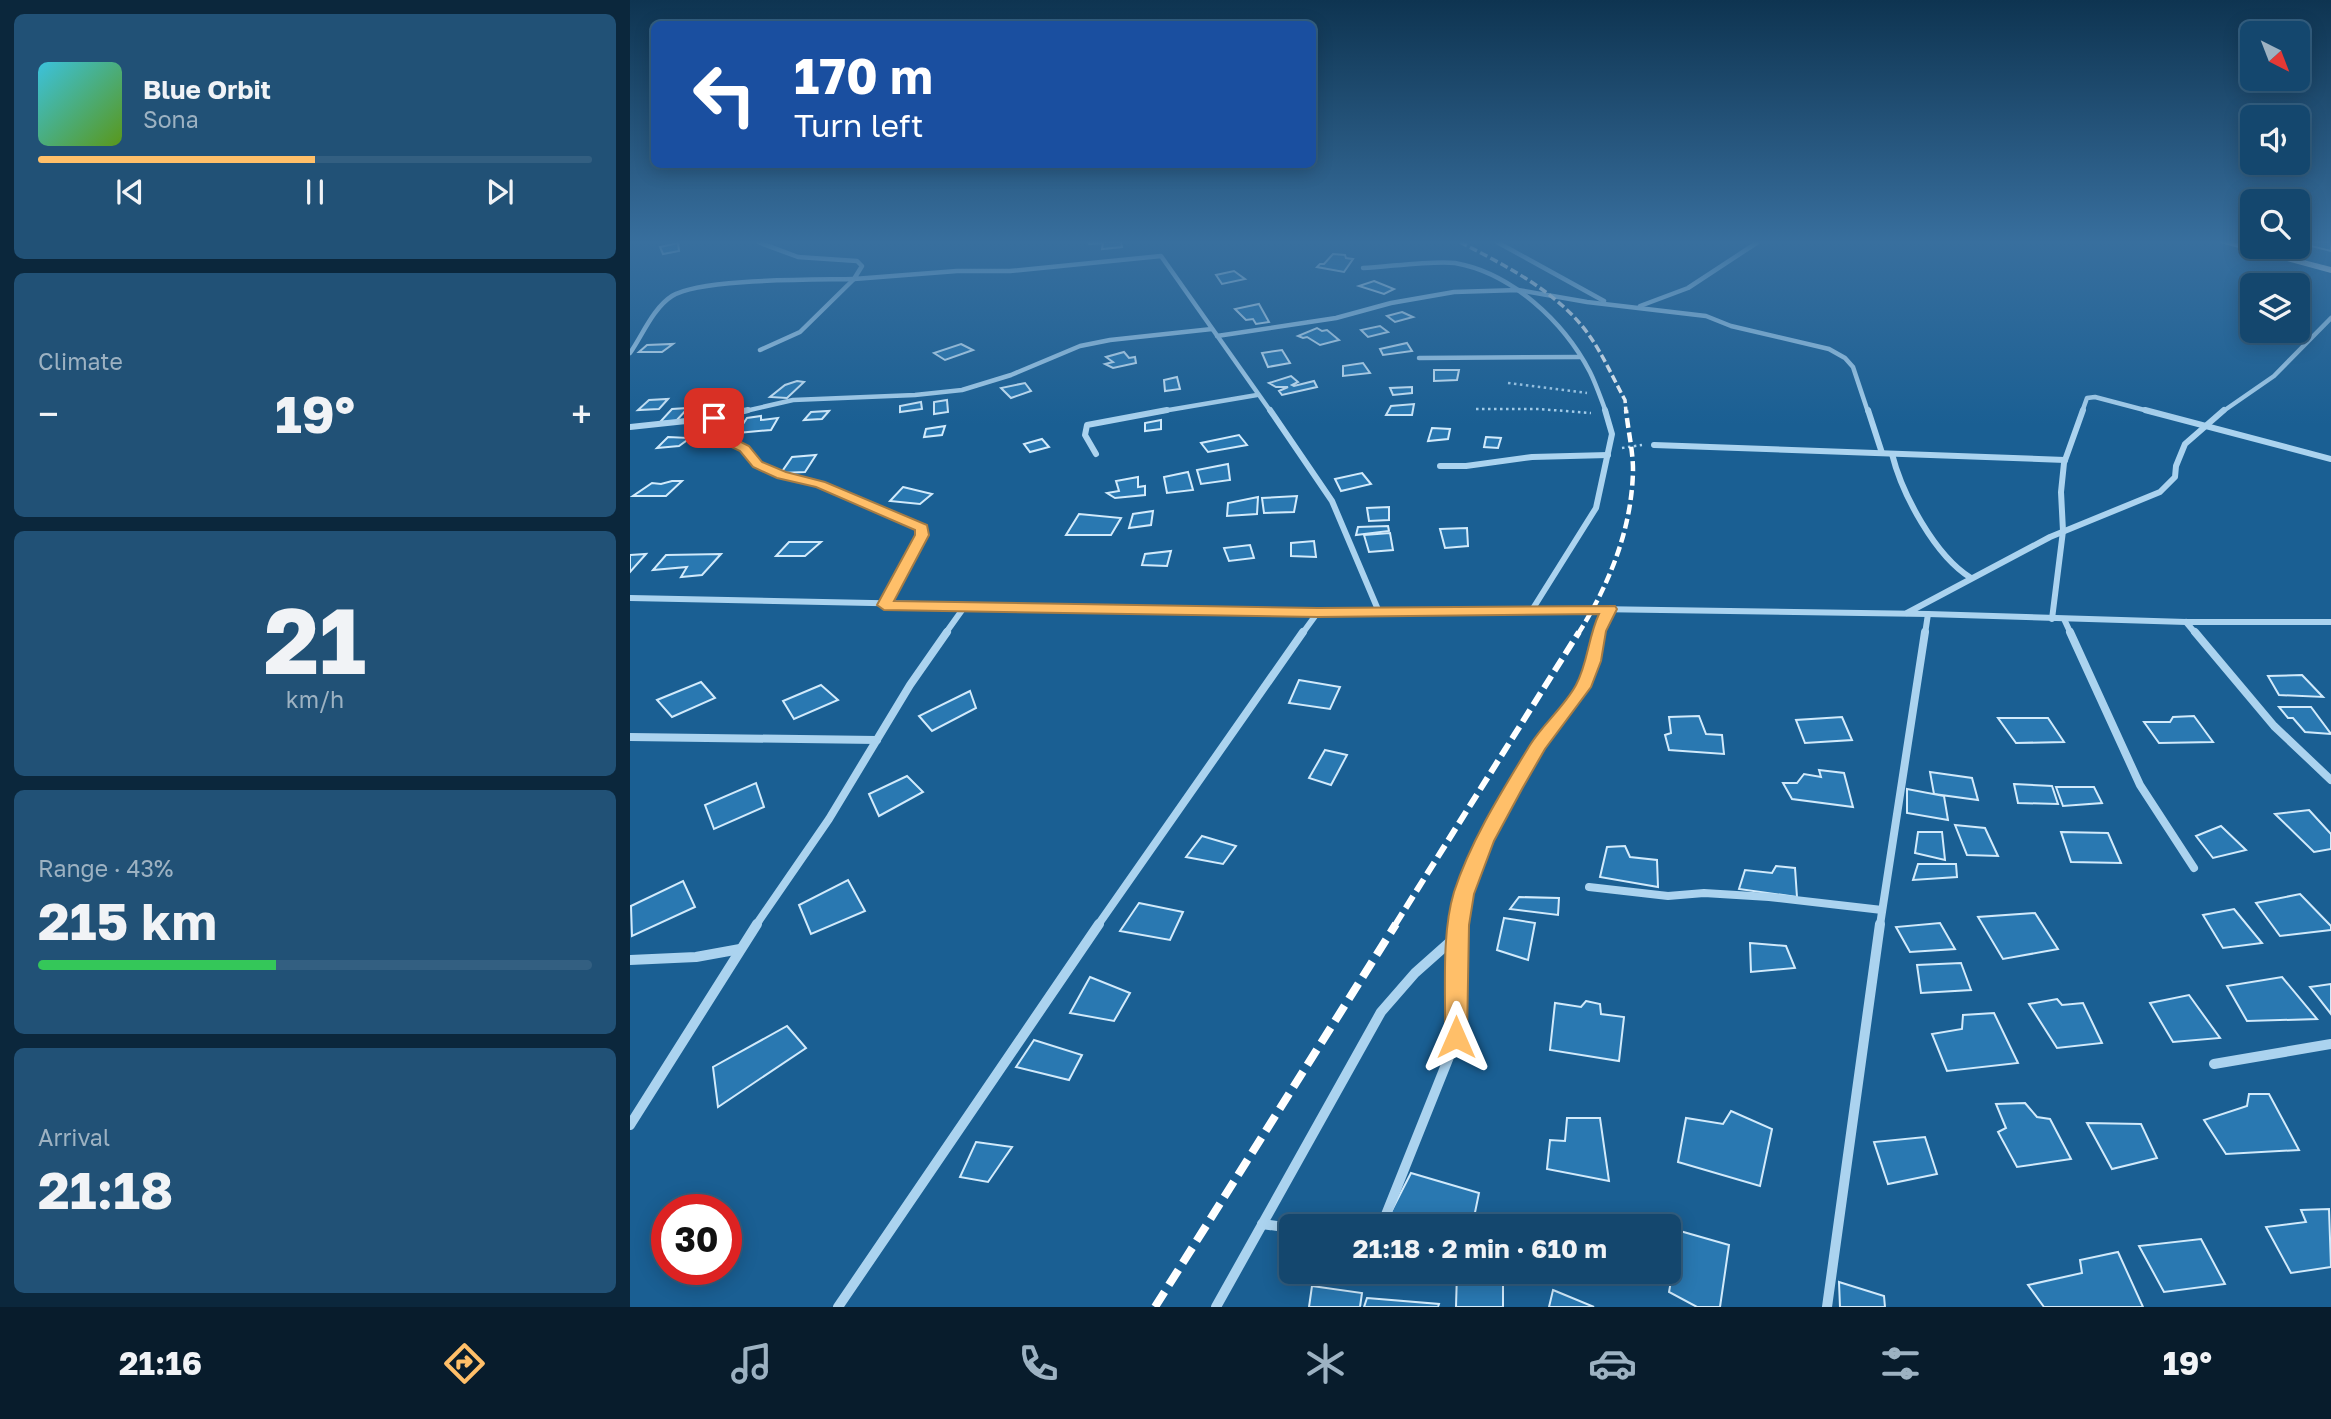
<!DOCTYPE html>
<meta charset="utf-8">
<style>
:root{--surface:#14476e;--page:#215176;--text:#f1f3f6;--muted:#9db2c2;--line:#335f81;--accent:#ffbf69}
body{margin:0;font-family:"Golos Text",sans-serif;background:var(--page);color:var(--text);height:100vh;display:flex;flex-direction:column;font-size:26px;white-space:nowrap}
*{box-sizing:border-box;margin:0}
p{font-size:23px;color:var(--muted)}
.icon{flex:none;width:38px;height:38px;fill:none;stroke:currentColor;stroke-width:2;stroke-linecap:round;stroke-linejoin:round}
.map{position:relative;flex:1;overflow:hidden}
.side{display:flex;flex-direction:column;gap:14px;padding:14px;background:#0b273c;width:630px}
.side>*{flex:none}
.guide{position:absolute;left:21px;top:21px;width:665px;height:147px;border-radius:10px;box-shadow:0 4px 18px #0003,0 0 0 2px var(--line);background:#1a4fa0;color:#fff;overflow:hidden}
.needle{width:46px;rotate:138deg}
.buttons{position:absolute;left:1610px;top:21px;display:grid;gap:14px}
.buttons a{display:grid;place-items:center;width:70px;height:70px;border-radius:10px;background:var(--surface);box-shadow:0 4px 18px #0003,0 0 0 2px var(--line);font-size:35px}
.speed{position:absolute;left:21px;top:1194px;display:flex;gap:14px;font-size:35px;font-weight:700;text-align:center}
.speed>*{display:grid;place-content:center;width:91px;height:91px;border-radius:50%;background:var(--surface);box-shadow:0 4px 18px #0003,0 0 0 2px var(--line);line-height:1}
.speed .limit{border:10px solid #d22;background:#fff;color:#111}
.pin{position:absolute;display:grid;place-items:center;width:60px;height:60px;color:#fff;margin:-30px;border-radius:14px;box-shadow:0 4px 10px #0006}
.me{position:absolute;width:77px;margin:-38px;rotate:0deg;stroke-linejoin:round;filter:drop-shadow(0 0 5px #0008)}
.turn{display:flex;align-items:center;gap:24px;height:147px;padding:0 28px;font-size:32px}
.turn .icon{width:91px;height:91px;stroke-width:2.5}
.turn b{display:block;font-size:49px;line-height:60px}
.big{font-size:52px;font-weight:700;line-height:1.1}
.side .widget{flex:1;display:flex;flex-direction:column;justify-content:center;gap:10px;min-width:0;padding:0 24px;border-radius:10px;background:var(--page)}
.side .dial{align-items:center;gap:0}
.dial b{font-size:91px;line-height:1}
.song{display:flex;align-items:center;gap:21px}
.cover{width:84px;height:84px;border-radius:10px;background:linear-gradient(135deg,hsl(190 70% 55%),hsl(90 70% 35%))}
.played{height:7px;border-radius:4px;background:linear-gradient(90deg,var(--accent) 50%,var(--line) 50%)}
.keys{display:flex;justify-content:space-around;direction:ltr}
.heat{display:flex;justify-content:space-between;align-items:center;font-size:38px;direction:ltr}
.charge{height:10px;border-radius:5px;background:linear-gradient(90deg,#34c759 43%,var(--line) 0)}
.trip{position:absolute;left:649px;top:1214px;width:402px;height:70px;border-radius:10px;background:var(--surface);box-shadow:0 4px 18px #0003,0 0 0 2px var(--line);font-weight:700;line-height:70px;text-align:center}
.tab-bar{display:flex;height:112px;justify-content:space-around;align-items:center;background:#081c2c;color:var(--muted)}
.tab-bar .icon{width:49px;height:49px}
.tab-bar .on{color:var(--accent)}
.tab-bar b{font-size:32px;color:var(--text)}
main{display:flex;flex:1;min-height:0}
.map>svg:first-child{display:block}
.building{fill:#2978b1;stroke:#d1eafb;stroke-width:2}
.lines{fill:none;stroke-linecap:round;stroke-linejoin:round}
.path{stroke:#abd3ef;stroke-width:2.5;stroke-dasharray:2.5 3.5;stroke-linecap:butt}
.street-far3{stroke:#abd3ef;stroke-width:4.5}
.street-far2{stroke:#abd3ef;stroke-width:6}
.street-far1{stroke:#abd3ef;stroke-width:8}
.street{stroke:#abd3ef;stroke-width:10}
.primary{fill:#f3f9ff;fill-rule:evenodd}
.rail-far3{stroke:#fff;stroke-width:3.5;stroke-dasharray:8 3.5;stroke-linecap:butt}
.rail-far2{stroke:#fff;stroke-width:4.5;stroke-dasharray:10 4.5;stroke-linecap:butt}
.rail-far1{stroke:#fff;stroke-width:6;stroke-dasharray:14 6;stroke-linecap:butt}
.rail{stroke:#fff;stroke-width:8;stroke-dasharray:18 8;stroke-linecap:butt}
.route{fill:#ffbf69;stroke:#a67c44;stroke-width:2}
</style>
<main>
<section class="side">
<div class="widget">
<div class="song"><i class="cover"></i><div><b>Blue Orbit</b><p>Sona</p></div></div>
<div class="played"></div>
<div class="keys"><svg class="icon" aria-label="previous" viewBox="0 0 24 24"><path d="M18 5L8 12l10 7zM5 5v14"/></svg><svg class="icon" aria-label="pause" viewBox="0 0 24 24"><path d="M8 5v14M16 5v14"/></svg><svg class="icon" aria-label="next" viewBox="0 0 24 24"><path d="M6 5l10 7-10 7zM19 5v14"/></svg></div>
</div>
<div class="widget"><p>Climate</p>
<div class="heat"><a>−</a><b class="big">19°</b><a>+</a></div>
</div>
<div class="widget dial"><b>21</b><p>km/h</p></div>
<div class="widget"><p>Range · 43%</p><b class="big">215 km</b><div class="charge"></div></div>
<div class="widget"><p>Arrival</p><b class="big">21:18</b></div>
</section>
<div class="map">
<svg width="1701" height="1307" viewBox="0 0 1701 1307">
<rect width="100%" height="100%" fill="#1a5f93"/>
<g class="building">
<path d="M458 242H491L492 247 472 249 473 243 459 244Z"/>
<path d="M1701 242V251L1669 243 1670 242Z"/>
<path d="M48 243 49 251 33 254 30 247Z"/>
<path d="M703 254 715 255 716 258 723 259 714 272 687 267 690 264H694Z"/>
<path d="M604 271 615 279 592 284 586 275Z"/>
<path d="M744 281 764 289 754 294 729 286Z"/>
<path d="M629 304 639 322 626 324 623 319 616 320 605 309Z"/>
<path d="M772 312 783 317 765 322 757 316Z"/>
<path d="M750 326 758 332 738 337 731 330Z"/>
<path d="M687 328 692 331 697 330 709 340 690 345 677 337 673 338 668 336Z"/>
<path d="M777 343 782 351 753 355 750 349Z"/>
<path d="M43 344 32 352H9L17 345Z"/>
<path d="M331 344 343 350 315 360 304 353Z"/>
<path d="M652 350 660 363 638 367 632 353Z"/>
<path d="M494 352 499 358 505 357 506 363 483 368 475 364 483 362 476 357Z"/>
<path d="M733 363 740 373 713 376V366Z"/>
<path d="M804 370H829L827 380 804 381Z"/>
<path d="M661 376 668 382 662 385 664 386 684 381 687 387 652 395 649 391 658 387H646L639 383Z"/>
<path d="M547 377 550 389 535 391 534 380Z"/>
<path d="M167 381 174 382 157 398 140 397 155 385Z"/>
<path d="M395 383 401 391 381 398 371 388Z"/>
<path d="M782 387V393L763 395 760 388Z"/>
<path d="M38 399 29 409 8 410 19 400Z"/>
<path d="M317 400 318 412 304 414V402Z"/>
<path d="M291 402 292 409 270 412V406Z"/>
<path d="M784 404 782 415H756L761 406Z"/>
<path d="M58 408 46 421 30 422 42 409Z"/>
<path d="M199 411 192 419 174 420 181 412Z"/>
<path d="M131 416V420L148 418 141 430 107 433 117 418Z"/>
<path d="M531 420V429L515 431V423Z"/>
<path d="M315 426 312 435 294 437 296 429Z"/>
<path d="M802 428 820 429 818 439 798 441Z"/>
<path d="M609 435 617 445 578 452 571 443Z"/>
<path d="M38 437 60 438 49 446 27 448Z"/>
<path d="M856 437 871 438 868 448 854 447Z"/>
<path d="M412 439 419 447 400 452 394 444Z"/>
<path d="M186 455 175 472 151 473 162 457Z"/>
<path d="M598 464 600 480 571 484 567 470Z"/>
<path d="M558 472 563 490 537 493 534 477Z"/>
<path d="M732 473 741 484 711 491 705 479Z"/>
<path d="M508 477V487L515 486V495L485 498 477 493 489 491 486 481Z"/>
<path d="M42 481H52L36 496H3L22 483 31 484Z"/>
<path d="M273 487 302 494 290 504 260 501Z"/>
<path d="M667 496 664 512 634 513 632 498Z"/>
<path d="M628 497 627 514 597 516 598 503Z"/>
<path d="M759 507V520L739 521 737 508Z"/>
<path d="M523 511 521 525 499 528 503 514Z"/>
<path d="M449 514 491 518 481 535H436Z"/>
<path d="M758 526 759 531 726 535 728 527Z"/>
<path d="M837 528 838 546 815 548 810 529Z"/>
<path d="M760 533 763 550 739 552 734 535Z"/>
<path d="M684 541 686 557 661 556V543Z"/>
<path d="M159 542H191L175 556H146Z"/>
<path d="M620 545 624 558 599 561 594 548Z"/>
<path d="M541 551 537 566 512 565 515 554Z"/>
<path d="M16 554 0 572V555Z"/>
<path d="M91 554 72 575 51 577 57 567 23 570 36 555Z"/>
<path d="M1672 675 1693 697 1649 695 1638 676Z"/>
<path d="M669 680 710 687 700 709 659 703Z"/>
<path d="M71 682 85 698 42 717 27 700Z"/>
<path d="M191 685 208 700 164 719 153 701Z"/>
<path d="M340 691 346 708 302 731 289 716Z"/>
<path d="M1649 707H1681L1701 734 1675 732 1663 718H1658Z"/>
<path d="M1069 716 1076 734 1092 735 1094 754 1039 750 1035 735 1041 733 1039 717Z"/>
<path d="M1564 716 1583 742 1529 743 1514 722H1540L1543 717Z"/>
<path d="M1212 717 1222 740 1175 743 1166 720Z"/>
<path d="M1368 718H1418L1434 742 1386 743Z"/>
<path d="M695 750 717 755 701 785 679 778Z"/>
<path d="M1189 770 1214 773 1223 807 1162 799 1153 783H1167L1174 774 1191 777Z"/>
<path d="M1300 772 1342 778 1348 800 1304 794Z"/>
<path d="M277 776 293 792 249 816 239 794Z"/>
<path d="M126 783 134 807 84 829 75 805Z"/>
<path d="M1384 784 1422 786 1428 804 1388 803Z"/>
<path d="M1426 787H1464L1472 803 1433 806Z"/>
<path d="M1277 789 1314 796 1318 820 1277 813Z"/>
<path d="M1679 810 1701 834V849L1684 852 1645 814Z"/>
<path d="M1325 825 1355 828 1368 856 1337 855Z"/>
<path d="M1591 826 1616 850 1583 858 1566 836Z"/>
<path d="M1288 832H1312L1315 860 1285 853Z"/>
<path d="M1431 832 1478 833 1491 863 1441 862Z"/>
<path d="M572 836 606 846 593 864 556 857Z"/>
<path d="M995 846 1000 857 1027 860 1028 887 970 877 977 847Z"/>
<path d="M1288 864H1326L1327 877 1283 880Z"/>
<path d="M1146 866 1165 868 1167 897 1109 889 1115 870 1142 873Z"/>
<path d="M218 880 235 911 181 934 169 905Z"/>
<path d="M53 881 65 907 2 936 1 906Z"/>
<path d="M1670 894 1701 926V930L1650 936 1626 903Z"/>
<path d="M889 897 929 898 928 915 880 909Z"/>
<path d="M509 903 553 912 540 940 490 931Z"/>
<path d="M1604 909 1632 943 1593 948 1573 915Z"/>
<path d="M1405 913 1428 949 1373 959 1348 917Z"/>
<path d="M874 918 905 923 898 960 867 950Z"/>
<path d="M1310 923 1325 949 1280 952 1266 927Z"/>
<path d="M1120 943 1156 946 1165 968 1121 972Z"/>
<path d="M1331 963 1341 990 1291 993 1287 965Z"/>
<path d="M460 977 500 993 484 1021 440 1013Z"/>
<path d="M1652 977 1687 1019 1617 1021 1597 986Z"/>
<path d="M1701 984V1014L1680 987Z"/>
<path d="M1559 995 1590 1038 1543 1042 1520 1003Z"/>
<path d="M1427 999 1432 1005 1453 1003 1472 1043 1427 1048 1399 1004Z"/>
<path d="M956 1001 970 1004 971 1014 994 1017 989 1061 920 1050 925 1003 951 1007Z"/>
<path d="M1364 1013 1388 1063 1317 1071 1302 1034 1332 1029 1333 1015Z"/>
<path d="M157 1026 176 1048 88 1107 83 1067Z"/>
<path d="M404 1040 452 1055 439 1080 386 1067Z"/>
<path d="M1619 1094H1639L1669 1150 1596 1154 1574 1120 1617 1106Z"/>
<path d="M1395 1103 1407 1117 1420 1119 1441 1159 1387 1167 1368 1132 1376 1128 1366 1104Z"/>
<path d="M1101 1111 1142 1129 1130 1186 1048 1162 1056 1118 1093 1124Z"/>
<path d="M937 1118H970L979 1181 917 1169 920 1140 935 1141Z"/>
<path d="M1457 1123 1511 1124 1527 1158 1482 1169Z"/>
<path d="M1295 1137 1307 1174 1258 1184 1244 1142Z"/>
<path d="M346 1142 382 1147 358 1182 330 1177Z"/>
<path d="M781 1173 849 1193 842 1227H809L760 1214Z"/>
<path d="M1699 1209 1701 1267 1661 1273 1636 1227 1676 1222 1671 1210Z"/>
<path d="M1050 1231 1099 1245 1090 1307H1067L1039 1292Z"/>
<path d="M1571 1239 1595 1284 1534 1292 1509 1246Z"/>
<path d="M1488 1252 1513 1307H1414L1398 1285 1452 1273 1450 1260Z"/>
<path d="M827 1272H873V1307H826Z"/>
<path d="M1209 1282 1254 1296 1255 1307H1210Z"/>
<path d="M682 1286 732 1293 730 1307H679Z"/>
<path d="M923 1290 964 1307H919Z"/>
<path d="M737 1298 809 1304 808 1307H734Z"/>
</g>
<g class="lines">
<g class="path">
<path d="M878 383 957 393"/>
<path d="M846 409H909L961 413"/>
<path d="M992 448 1012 445"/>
</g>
<g class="street-far3">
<path d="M128 242 168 257 227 261 232 266 224 279 327 271H380L531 256 641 412"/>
<path d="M867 242 974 301"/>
<path d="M733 268C757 267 804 260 825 263 882 273 934 322 960 372 966 384 971 399 976 412"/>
<path d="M1010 306 1058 288 1128 242"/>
<path d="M587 336 706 318 761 303 824 292 888 290 957 302 1076 316 1101 326 1199 349 1215 358 1223 367 1238 412"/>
<path d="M130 350 170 332 224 279"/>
<path d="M0 353C12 336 23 308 42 296 70 278 186 280 224 279"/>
<path d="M789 358 950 357"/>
<path d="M111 412 163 400 285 395 332 390 381 375 450 346 480 340 582 329"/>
<path d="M527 412 627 395"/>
<path d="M1452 412 1457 398 1465 397 1522 412"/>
<path d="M1592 412 1644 376 1701 318"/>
</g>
<g class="street-far2">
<path d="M640 410 702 501 749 612"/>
<path d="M1238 410 1252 453"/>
<path d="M1515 410 1701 459"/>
<path d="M84 418 89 436 115 449 127 464 152 475 190 485 292 528V535L254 605"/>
<path d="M0 427 84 418 118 410"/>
<path d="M1024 445 1435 460"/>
<path d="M466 454 455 435 457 425 537 410"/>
<path d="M1262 454C1272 494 1305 556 1341 578"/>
<path d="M810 466H836L902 457 978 455"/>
<path d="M0 598 688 612 964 609 1298 614 1556 622H1701"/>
<path d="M902 610 966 508 982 434 975 410"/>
<path d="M1277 613 1420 537 1530 492 1545 477 1546 466 1555 444 1594 410"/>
<path d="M1422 619 1433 531 1431 492 1434 463 1453 410"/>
<path d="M1434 619 1441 634"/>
<path d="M1556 622 1566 634"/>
<path d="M315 634 335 606"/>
<path d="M672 634 688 612"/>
<path d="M968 634 979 609"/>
<path d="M1295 634 1298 614"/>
</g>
<g class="street-far1">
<path d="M1440 632 1510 785 1564 868"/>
<path d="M1565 632 1644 726 1701 780"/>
<path d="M0 737 247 740"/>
<path d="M959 887 1038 896 1074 893 1139 897 1252 910"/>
<path d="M126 925 199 819 280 685 317 632"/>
<path d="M468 925 673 632"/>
<path d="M828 925C842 861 873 800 909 745 922 725 939 708 952 689 962 672 965 651 969 632"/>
<path d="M1250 925 1295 632"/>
</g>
<g class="street">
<path d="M0 960 66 957 110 949"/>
<path d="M1584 1064 1701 1044"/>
<path d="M0 1125 127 924"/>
<path d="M632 1224 662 1228"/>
<path d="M751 1227 823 1047 828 930"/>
<path d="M208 1307 469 924"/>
<path d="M586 1307 751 1012 785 973 821 941 828 924"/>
<path d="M1197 1307 1250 924"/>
</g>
<path class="primary" d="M1587 242H1603L1701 267V273Z"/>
<path class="rail-far3" d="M830 242C876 266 931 293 961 338 974 357 984 380 995 400L996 412"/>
<path class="rail-far2" d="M948 634C979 585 1002 529 1003 470 1003 451 998 430 996 410"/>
<path class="rail-far1" d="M765 925 949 632"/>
<path class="rail" d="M525 1307 766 924"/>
</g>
<linearGradient id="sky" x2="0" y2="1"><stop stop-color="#0e3451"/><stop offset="0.57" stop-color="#386f9e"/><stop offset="1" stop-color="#386f9e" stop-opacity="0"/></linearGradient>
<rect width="1701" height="425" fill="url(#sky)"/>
<path class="route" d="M84 414 90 418 95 434 119 446 132 462 156 472 195 482 297 525 299 535 264 601 688 608 985 606 987 609 976 631 971 661 961 687 915 749 892 789 864 841 844 894 839 925 837 1037 834 1044 826 1047 818 1044 815 1037C816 993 811 935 824 892 841 840 872 791 900 745 913 724 934 707 946 685 958 663 958 637 969 614L688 617 254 610 247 605 285 535V530L186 487 147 478 123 467 110 451 85 439 78 418Z"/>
</svg>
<div class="buttons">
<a><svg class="needle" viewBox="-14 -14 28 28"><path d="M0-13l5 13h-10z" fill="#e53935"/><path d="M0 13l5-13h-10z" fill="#9db2c2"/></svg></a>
<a><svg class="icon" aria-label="sound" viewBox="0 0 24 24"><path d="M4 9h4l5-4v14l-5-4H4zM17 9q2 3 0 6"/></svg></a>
<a><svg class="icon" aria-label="search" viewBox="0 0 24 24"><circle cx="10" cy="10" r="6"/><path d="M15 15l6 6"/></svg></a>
<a><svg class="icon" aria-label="layers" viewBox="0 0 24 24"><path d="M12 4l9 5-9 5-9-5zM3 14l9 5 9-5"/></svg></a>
</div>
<div class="speed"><div class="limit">30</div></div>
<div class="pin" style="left:84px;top:418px;background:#d93025"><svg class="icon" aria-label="arrive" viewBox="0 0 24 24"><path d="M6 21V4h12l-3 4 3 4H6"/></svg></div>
<svg class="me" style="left:826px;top:1037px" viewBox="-20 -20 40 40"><path d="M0-17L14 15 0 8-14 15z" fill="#ffbf69" stroke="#fff" stroke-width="4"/></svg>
<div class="trip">21:18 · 2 min · 610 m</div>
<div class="guide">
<div class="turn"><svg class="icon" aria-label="left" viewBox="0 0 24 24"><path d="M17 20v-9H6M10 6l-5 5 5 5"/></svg><div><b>170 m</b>Turn left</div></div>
</div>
</div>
</main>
<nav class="tab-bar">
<b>21:16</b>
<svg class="icon on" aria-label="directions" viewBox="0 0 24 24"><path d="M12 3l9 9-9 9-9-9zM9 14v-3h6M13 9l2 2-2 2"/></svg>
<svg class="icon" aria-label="music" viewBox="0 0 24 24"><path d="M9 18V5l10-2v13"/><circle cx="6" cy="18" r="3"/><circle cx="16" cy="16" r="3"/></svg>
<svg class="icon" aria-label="phone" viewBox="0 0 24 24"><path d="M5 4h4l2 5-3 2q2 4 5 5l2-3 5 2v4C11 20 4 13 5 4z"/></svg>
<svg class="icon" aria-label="climate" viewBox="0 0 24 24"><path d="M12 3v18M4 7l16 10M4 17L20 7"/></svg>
<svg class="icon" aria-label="car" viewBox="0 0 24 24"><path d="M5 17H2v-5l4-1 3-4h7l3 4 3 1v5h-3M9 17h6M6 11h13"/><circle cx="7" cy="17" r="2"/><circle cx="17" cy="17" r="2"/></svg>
<svg class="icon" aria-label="filters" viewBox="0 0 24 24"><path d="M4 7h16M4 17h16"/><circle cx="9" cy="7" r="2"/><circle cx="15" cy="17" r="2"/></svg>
<b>19°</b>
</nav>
